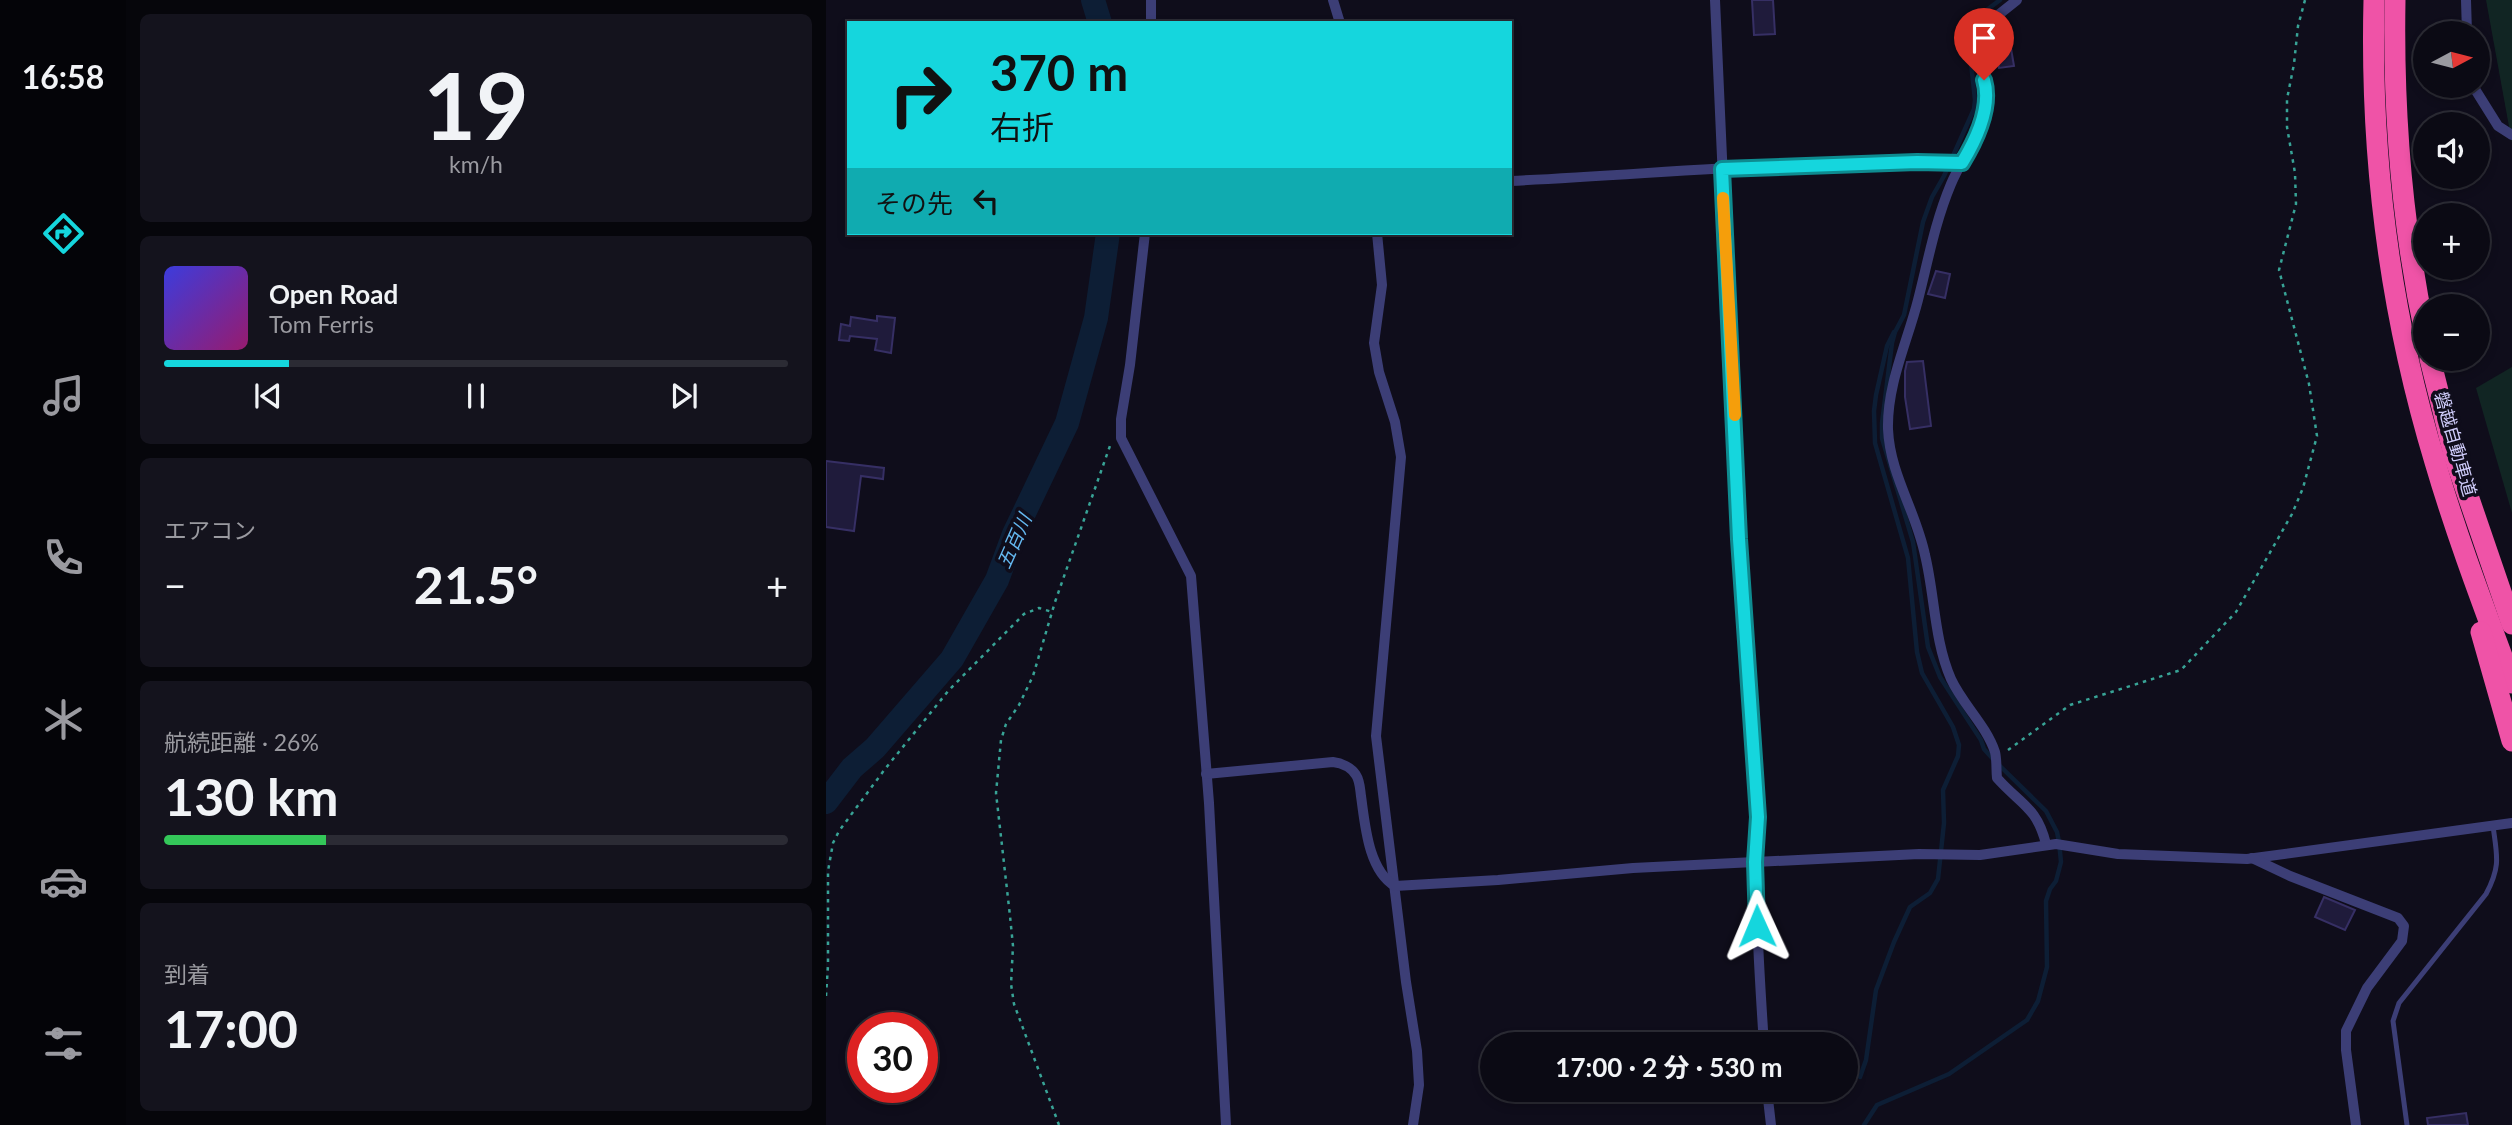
<!DOCTYPE html>
<html lang="ja">
<meta charset="utf-8">
<style>
:root{--surface:#0b0a14;--page:#14131d;--text:#f1f3f6;--muted:#9a9aa0;--line:#2b2b34;--accent:#15d6dd}
body{margin:0;font-family:Lato,"Noto Sans JP",sans-serif;background:var(--page);color:var(--text);height:100vh;display:flex;flex-direction:column;font-size:26px;white-space:nowrap}
*{box-sizing:border-box;margin:0}
p{font-size:23px;color:var(--muted)}
.icon{flex:none;width:38px;height:38px;fill:none;stroke:currentColor;stroke-width:2;stroke-linecap:round;stroke-linejoin:round}
.map{position:relative;flex:1;overflow:hidden}
.side{display:flex;flex-direction:column;gap:14px;padding:14px;background:#06060b;width:700px}
.side>*{flex:none}
.top-card{position:absolute;left:21px;top:21px;width:665px;height:214px;border-radius:0px;box-shadow:0 4px 10px #0003,0 0 0 2px var(--line);background:#15d6dd;color:#111;overflow:hidden}
.needle{width:46px;rotate:83deg}
.tools{position:absolute;left:1587px;top:21px;display:grid;gap:14px}
.tools a{display:grid;place-items:center;width:77px;height:77px;border-radius:50%;background:var(--surface);box-shadow:0 4px 10px #0003,0 0 0 2px var(--line);font-size:35px}
.speed{position:absolute;left:21px;top:1012px;display:flex;gap:14px;font-size:35px;font-weight:700;text-align:center}
.speed>*{display:grid;place-content:center;width:91px;height:91px;border-radius:50%;background:var(--surface);box-shadow:0 4px 10px #0003,0 0 0 2px var(--line);line-height:1}
.speed .limit{border:10px solid #d22;background:#fff;color:#111}
.pin{position:absolute;display:grid;place-items:center;width:60px;height:60px;color:#fff;margin:-72px -30px;border-radius:50% 50% 50% 0;rotate:-45deg;box-shadow:0 0 7px #0007}
.pin .icon{rotate:45deg}
.me{position:absolute;width:77px;margin:-38px;rotate:359deg;stroke-linejoin:round;filter:drop-shadow(0 0 5px #0008)}
.turn{display:flex;align-items:center;gap:24px;height:147px;padding:0 28px;font-size:32px}
.turn .icon{width:91px;height:91px;stroke-width:2.5}
.turn b{display:block;font-size:49px;line-height:60px}
.then{display:flex;align-items:center;height:66px;padding:0 28px;background:#0003;gap:14px;font-size:26px}
.big{font-size:52px;font-weight:700;line-height:1.1}
.side .widget{flex:1;display:flex;flex-direction:column;justify-content:center;gap:10px;min-width:0;padding:0 24px;border-radius:10px;background:var(--page)}
.side .dial{align-items:center;gap:0}
.dial b{font-size:91px;line-height:1}
.song{display:flex;align-items:center;gap:21px}
.cover{width:84px;height:84px;border-radius:10px;background:linear-gradient(135deg,hsl(240 70% 55%),hsl(320 70% 35%))}
.played{height:7px;border-radius:4px;background:linear-gradient(90deg,var(--accent) 20%,var(--line) 20%)}
.keys{display:flex;justify-content:space-around;direction:ltr}
.heat{display:flex;justify-content:space-between;align-items:center;font-size:38px;direction:ltr}
.charge{height:10px;border-radius:5px;background:linear-gradient(90deg,#34c759 26%,var(--line) 0)}
.trip{position:absolute;left:654px;top:1032px;width:378px;height:70px;border-radius:35px;background:var(--surface);box-shadow:0 4px 10px #0003,0 0 0 2px var(--line);font-weight:700;line-height:70px;text-align:center}
main{display:flex;flex:1;min-height:0}
.menu{display:flex;flex-direction:column;width:126px;justify-content:space-around;align-items:center;background:#040408;color:var(--muted)}
.menu .icon{width:49px;height:49px}
.menu .on{color:var(--accent)}
.menu b{font-size:32px;color:var(--text)}
.map>svg:first-child{display:block}
.green{fill:#112523}
.lines{fill:none;stroke-linecap:round;stroke-linejoin:round}
.stream{stroke:#0d1e35;stroke-width:4.5}
.river{stroke:#0d1e35;stroke-width:24}
.building{fill:#1f1b3b;stroke:#362f64;stroke-width:2}
.path{stroke:#38a396;stroke-width:2.5;stroke-dasharray:3.5 5;stroke-linecap:butt}
.service{stroke:#3c3e76;stroke-width:5}
.minor{stroke:#3c3e76;stroke-width:10}
.motorway{stroke:#ef53a7;stroke-width:21}
.route-casing{stroke:#0e8b90;stroke-width:18}
.route{stroke:#15d6dd;stroke-width:12}
.slow{stroke:#f59e0b;stroke-width:12}
.labels{text-anchor:middle;stroke-width:7;stroke-linejoin:round;paint-order:stroke}
.street-label{font-size:18px;fill:#cfccfa;stroke:#0f0d1b}
.water-label{font-size:19px;font-style:italic;fill:#64b8f0;stroke:#0f0d1b}
</style>
<main>
<nav class="menu">
<b>16:58</b>
<svg class="icon on" aria-label="directions" viewBox="0 0 24 24"><path d="M12 3l9 9-9 9-9-9zM9 14v-3h6M13 9l2 2-2 2"/></svg>
<svg class="icon" aria-label="music" viewBox="0 0 24 24"><path d="M9 18V5l10-2v13"/><circle cx="6" cy="18" r="3"/><circle cx="16" cy="16" r="3"/></svg>
<svg class="icon" aria-label="phone" viewBox="0 0 24 24"><path d="M5 4h4l2 5-3 2q2 4 5 5l2-3 5 2v4C11 20 4 13 5 4z"/></svg>
<svg class="icon" aria-label="climate" viewBox="0 0 24 24"><path d="M12 3v18M4 7l16 10M4 17L20 7"/></svg>
<svg class="icon" aria-label="car" viewBox="0 0 24 24"><path d="M5 17H2v-5l4-1 3-4h7l3 4 3 1v5h-3M9 17h6M6 11h13"/><circle cx="7" cy="17" r="2"/><circle cx="17" cy="17" r="2"/></svg>
<svg class="icon" aria-label="filters" viewBox="0 0 24 24"><path d="M4 7h16M4 17h16"/><circle cx="9" cy="7" r="2"/><circle cx="15" cy="17" r="2"/></svg>
</nav>
<section class="side">
<div class="widget dial"><b>19</b><p>km/h</p></div>
<div class="widget">
<div class="song"><i class="cover"></i><div><b>Open Road</b><p>Tom Ferris</p></div></div>
<div class="played"></div>
<div class="keys"><svg class="icon" aria-label="previous" viewBox="0 0 24 24"><path d="M18 5L8 12l10 7zM5 5v14"/></svg><svg class="icon" aria-label="pause" viewBox="0 0 24 24"><path d="M8 5v14M16 5v14"/></svg><svg class="icon" aria-label="next" viewBox="0 0 24 24"><path d="M6 5l10 7-10 7zM19 5v14"/></svg></div>
</div>
<div class="widget"><p>エアコン</p>
<div class="heat"><a>−</a><b class="big">21.5°</b><a>+</a></div>
</div>
<div class="widget"><p>航続距離 · 26%</p><b class="big">130 km</b><div class="charge"></div></div>
<div class="widget"><p>到着</p><b class="big">17:00</b></div>
</section>
<div class="map">
<svg width="1686" height="1125" viewBox="0 0 1686 1125">
<rect width="100%" height="100%" fill="#0f0d1b"/>
<g class="green">
<path d="M1660 0H1686V143Z"/>
<path d="M1686 367V513L1650 388Z"/>
</g>
<g class="lines">
<g class="stream">
<path d="M1167 759 1158 749 1155 740 1114 677 1102 647 1087 542 1056 438V423L1066 343 1069 332 1078 315 1097 222 1106 197 1118 176 1148 109 1149 100 1142 35 1150 18 1174 0"/>
<path d="M1034 1077 1040 1060 1050 990 1068 942 1084 907 1104 893 1112 879 1118 823 1117 790 1132 756 1133 745 1127 727 1096 673 1091 652 1082 558 1049 443 1048 411 1050 395 1061 346 1068 332"/>
<path d="M1038 1125 1051 1105 1123 1074 1201 1020 1212 1001 1221 967 1220 901 1224 889 1230 881 1235 862 1233 842 1231 832 1220 811 1173 765"/>
</g>
<g class="river">
<path d="M267 0 274 23"/>
<path d="M0 802 26 768 49 748 126 659 171 580 188 534 241 423 270 318 282 233"/>
</g>
</g>
<g class="building">
<path d="M926 0H947L949 34 928 35Z"/>
<path d="M1182 31 1188 66 1173 68 1167 33Z"/>
<path d="M1110 271 1124 274 1119 298 1102 294Z"/>
<path d="M51 316 69 318 65 353 49 350 51 339 24 336 23 341 13 340 15 324 24 326 25 317 51 321Z"/>
<path d="M1097 361 1105 426 1084 429 1079 397V371L1081 362Z"/>
<path d="M0 461 58 468 57 479 35 476 28 531 0 527Z"/>
<path d="M1498 897 1529 910 1519 930 1489 917Z"/>
<path d="M1640 1113 1642 1125H1602L1601 1118Z"/>
</g>
<g class="lines">
<g class="path">
<path d="M1182 750 1244 705 1355 670 1410 612 1466 514 1477 488 1491 436 1483 384 1453 270 1470 204 1469 173 1461 127V99L1468 64 1472 26 1479 0"/>
<path d="M0 996 2 965V871L7 843 13 831 59 769 123 690 198 614 213 608 226 612"/>
<path d="M233 1125 188 1004 185 984 187 946 184 916 170 793 175 740 180 724 193 705 207 676 229 602 285 443"/>
</g>
<path class="service" d="M1581 1125 1567 1021 1573 1003 1660 894C1675 866 1671 856 1667 826"/>
<g class="minor">
<path d="M507 0 514 23"/>
<path d="M889 0 913 539 932 817C928 893 933 969 938 1045"/>
<path d="M1191 0 1152 31 1149 39C1152 54 1163 89 1161 101 1156 132 1137 156 1125 184 1109 222 1102 261 1092 300 1081 343 1061 384 1062 429 1064 475 1090 511 1099 555 1109 596 1108 640 1125 679 1137 705 1160 725 1169 752 1171 760 1170 769 1171 778 1194 804 1211 807 1220 844"/>
<path d="M1640 0 1641 33"/>
<path d="M325 23V0"/>
<path d="M1647 86 1672 126 1686 135"/>
<path d="M684 181C834 174 986 158 1136 163"/>
<path d="M319 233 304 365 295 419V438L365 576 383 803 400 1125"/>
<path d="M551 233 556 285 548 343 553 372 569 422 575 457 550 736 580 982 591 1051 593 1085 587 1125"/>
<path d="M380 774 507 762C515 763 525 767 530 775 534 781 534 789 535 796 539 824 542 870 569 886L672 880 807 868 1093 854 1154 855 1230 844 1292 854 1421 859 1686 823"/>
<path d="M1426 858 1464 876 1572 918 1578 926 1576 941 1541 988 1520 1031V1050L1530 1125"/>
<path d="M941 1090 945 1125"/>
</g>
<g class="motorway">
<path d="M1548 0C1544 156 1564 313 1609 462 1631 537 1659 610 1686 683"/>
<path d="M1569 0C1567 113 1576 227 1600 338"/>
<path d="M1604 359 1628 455 1686 624"/>
<path d="M1655 632 1686 741"/>
</g>
</g>
<g class="lines">
<g class="route-casing">
<path id="route" d="M931 926 929 862 932 817 913 539 896 169 1091 162 1136 163C1150 140 1166 107 1158 80"/>
</g>
<use href="#route" class="route"/>
<path class="slow" d="M897 198 909 415"/>
</g>
<g class="labels">
<g class="street-label">
<text transform="translate(1629 444) rotate(74)" y="6">磐越自動車道</text>
</g>
<g class="water-label">
<text transform="translate(188 541) rotate(-66)" y="7">五百川</text>
</g>
</g>
</svg>
<div class="tools">
<a><svg class="needle" viewBox="-14 -14 28 28"><path d="M0-13l5 13h-10z" fill="#e53935"/><path d="M0 13l5-13h-10z" fill="#9a9aa0"/></svg></a>
<a><svg class="icon" aria-label="sound" viewBox="0 0 24 24"><path d="M4 9h4l5-4v14l-5-4H4zM17 9q2 3 0 6"/></svg></a>
<a>+</a>
<a>−</a>
</div>
<div class="speed"><div class="limit">30</div></div>
<div class="pin" style="left:1158px;top:80px;background:#d93025"><svg class="icon" aria-label="arrive" viewBox="0 0 24 24"><path d="M6 21V4h12l-3 4 3 4H6"/></svg></div>
<svg class="me" style="left:931px;top:926px" viewBox="-20 -20 40 40"><path d="M0-17L14 15 0 8-14 15z" fill="#15d6dd" stroke="#fff" stroke-width="4"/></svg>
<div class="trip">17:00 · 2 分 · 530 m</div>
<div class="top-card">
<div class="turn"><svg class="icon" aria-label="right" viewBox="0 0 24 24"><path d="M7 20v-9h11M14 6l5 5-5 5"/></svg><div><b>370 m</b>右折</div></div>
<div class="then">その先<svg class="icon" aria-label="left" viewBox="0 0 24 24"><path d="M17 20v-9H6M10 6l-5 5 5 5"/></svg></div>
</div>
</div>
</main>
